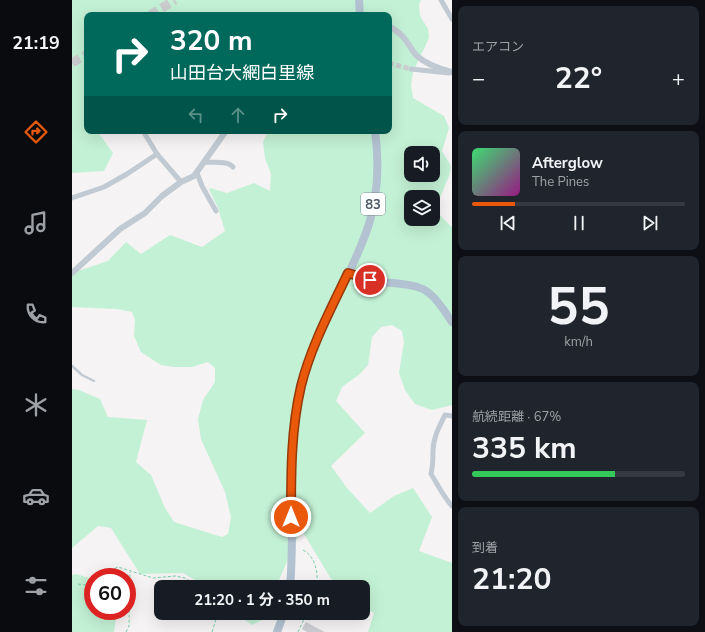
<!DOCTYPE html>
<html lang="ja">
<meta charset="utf-8">
<style>
:root{--surface:#171b24;--page:#20242c;--text:#f1f3f6;--muted:#9ea1a6;--line:#363941;--accent:#ea580c}
body{margin:0;font-family:"Nunito Sans","Noto Sans JP",sans-serif;background:var(--page);color:var(--text);height:100vh;display:flex;flex-direction:column;font-size:15px;white-space:nowrap}
*{box-sizing:border-box;margin:0}
p{font-size:13px;color:var(--muted)}
.icon{flex:none;width:22px;height:22px;fill:none;stroke:currentColor;stroke-width:2;stroke-linecap:round;stroke-linejoin:round}
.map{position:relative;flex:1;overflow:hidden}
.sheet{display:flex;flex-direction:column;gap:6px;padding:6px;background:#0d0f14;width:253px}
.sheet>*{flex:none}
.banner{position:absolute;left:12px;top:12px;width:308px;height:122px;border-radius:8px;box-shadow:0 4px 16px #0002;background:#00695c;color:#fff;overflow:hidden}
.tools{position:absolute;left:332px;top:146px;display:grid;gap:8px}
.tools a{display:grid;place-items:center;width:36px;height:36px;border-radius:8px;background:var(--surface);box-shadow:0 4px 16px #0002;font-size:20px}
.speed{position:absolute;left:12px;top:568px;display:flex;gap:8px;font-size:20px;font-weight:700;text-align:center}
.speed>*{display:grid;place-content:center;width:52px;height:52px;border-radius:50%;background:var(--surface);box-shadow:0 4px 16px #0002;line-height:1}
.speed .limit{border:6px solid #d22;background:#fff;color:#111}
.pin{position:absolute;display:grid;place-items:center;width:34px;height:34px;color:#fff;margin:-17px;border:2px solid #fff;border-radius:50%;box-shadow:0 1px 4px #0007}
.me{position:absolute;width:44px;margin:-22px;rotate:0deg;stroke-linejoin:round;filter:drop-shadow(0 0 3px #0008)}
.turn{display:flex;align-items:center;gap:14px;height:84px;padding:0 20px;font-size:18px}
.turn .icon{width:52px;height:52px;stroke-width:2.5}
.turn b{display:block;font-size:28px;line-height:34px}
.lanes{display:flex;align-items:center;height:38px;padding:0 20px;background:#0003;justify-content:center;gap:20px;direction:ltr}
.lanes .off{opacity:.35}
.big{font-size:30px;font-weight:700;line-height:1.1}
.sheet .widget{flex:1;display:flex;flex-direction:column;justify-content:center;gap:6px;min-width:0;padding:0 14px;border-radius:8px;background:var(--page)}
.sheet .dial{align-items:center;gap:0}
.dial b{font-size:52px;line-height:1}
.song{display:flex;align-items:center;gap:12px}
.cover{width:48px;height:48px;border-radius:6px;background:linear-gradient(135deg,hsl(140 70% 55%),hsl(310 70% 35%))}
.played{height:4px;border-radius:2px;background:linear-gradient(90deg,var(--accent) 20%,var(--line) 20%)}
.keys{display:flex;justify-content:space-around;direction:ltr}
.heat{display:flex;justify-content:space-between;align-items:center;font-size:22px;direction:ltr}
.charge{height:6px;border-radius:3px;background:linear-gradient(90deg,#34c759 67%,var(--line) 0)}
.trip{position:absolute;left:82px;top:580px;width:216px;height:40px;border-radius:8px;background:var(--surface);box-shadow:0 4px 16px #0002;font-weight:700;line-height:40px;text-align:center}
main{display:flex;flex:1;min-height:0}
.tab-bar{display:flex;flex-direction:column;width:72px;justify-content:space-around;align-items:center;background:#090b0e;color:var(--muted)}
.tab-bar .icon{width:28px;height:28px}
.tab-bar .on{color:var(--accent)}
.tab-bar b{font-size:18px;color:var(--text)}
.map>svg:first-child{display:block}
.green{fill:#c3f1d5;fill-rule:evenodd}
.building{fill:#cdcfd5}
.lines{fill:none;stroke-linecap:round;stroke-linejoin:round}
.minor-tunnel{stroke:#caccce;stroke-width:5;stroke-dasharray:5 2.5;stroke-linecap:butt}
.motorway-tunnel{stroke:#caccce;stroke-width:9;stroke-dasharray:9 4.5;stroke-linecap:butt}
.path{stroke:#7ad0a6;stroke-width:1;stroke-dasharray:3 2;stroke-linecap:butt}
.service{stroke:#c1cad2;stroke-width:2.5}
.minor{stroke:#c1cad2;stroke-width:5}
.tertiary{stroke:#c1cad2;stroke-width:6}
.primary{stroke:#b3c2d1;stroke-width:8}
.route-casing{stroke:#983908;stroke-width:10}
.route{stroke:#ea580c;stroke-width:7}
.labels{text-anchor:middle;stroke-width:3;stroke-linejoin:round;paint-order:stroke}
.shield{fill:#fff;stroke:#808990;stroke-width:1}
.shield-label{font-size:13px;font-weight:bold;fill:#4a5661}
</style>
<main>
<nav class="tab-bar">
<b>21:19</b>
<svg class="icon on" aria-label="directions" viewBox="0 0 24 24"><path d="M12 3l9 9-9 9-9-9zM9 14v-3h6M13 9l2 2-2 2"/></svg>
<svg class="icon" aria-label="music" viewBox="0 0 24 24"><path d="M9 18V5l10-2v13"/><circle cx="6" cy="18" r="3"/><circle cx="16" cy="16" r="3"/></svg>
<svg class="icon" aria-label="phone" viewBox="0 0 24 24"><path d="M5 4h4l2 5-3 2q2 4 5 5l2-3 5 2v4C11 20 4 13 5 4z"/></svg>
<svg class="icon" aria-label="climate" viewBox="0 0 24 24"><path d="M12 3v18M4 7l16 10M4 17L20 7"/></svg>
<svg class="icon" aria-label="car" viewBox="0 0 24 24"><path d="M5 17H2v-5l4-1 3-4h7l3 4 3 1v5h-3M9 17h6M6 11h13"/><circle cx="7" cy="17" r="2"/><circle cx="17" cy="17" r="2"/></svg>
<svg class="icon" aria-label="filters" viewBox="0 0 24 24"><path d="M4 7h16M4 17h16"/><circle cx="9" cy="7" r="2"/><circle cx="15" cy="17" r="2"/></svg>
</nav>
<div class="map">
<svg width="380" height="632" viewBox="0 0 380 632">
<rect width="100%" height="100%" fill="#f5f3f3"/>
<g class="green">
<path d="M0 0H349L347 4 348 16 356 29 357 38 341 72 339 85 341 98 372 116 377 128 370 151 379 166 377 176 365 205 368 215 380 227V405L360 410 343 404 333 390 327 373 332 342 330 331 320 325 309 327 300 337 296 365 288 374 270 387 264 401 293 433 259 466 275 488 298 513 322 496 341 488 360 517 347 551 380 563V632H296L302 613 291 607V587H264L229 529 204 587H131L128 583 111 573 68 574 39 528 26 526 0 548V389L7 390 28 399 36 417 75 420 64 462 79 475 93 508 102 522 150 537 156 534 159 517 153 492 129 439 126 419 131 400 143 382V368L136 362 120 367H102L89 365 69 352 62 336 63 320 60 312 45 309 0 307V273L36 261 54 242 69 254 98 235 130 247 153 231 146 208 137 189 138 188 155 193 182 183 198 191 199 174 193 158 191 142 196 131H317V15H15V131H25L41 153 32 171 0 173ZM339 153H361V175H339ZM339 197H361V219H339Z"/>
<path d="M4 574 21 579V611H45L42 632H0V575Z"/>
<path d="M163 613H193L190 620 180 625Z"/>
</g>
<path class="building" d="M234 622 241 626 253 632H235L230 629Z"/>
<g class="lines">
<path class="minor-tunnel" d="M317 63 339 69"/>
<g class="motorway-tunnel">
<path d="M78 15 103 0"/>
<path d="M0 63 15 54"/>
</g>
<g class="path">
<path d="M231 550C244 557 246 573 245 587"/>
<path d="M31 577 35 572 46 567 81 578 103 576 113 578 122 584 124 587"/>
<path d="M6 584 21 586"/>
<path d="M54 632 57 626 58 572"/>
<path d="M140 632 146 613"/>
<path d="M226 632 235 613"/>
</g>
<path class="service" d="M0 366 10 375 22 381"/>
<g class="minor">
<path d="M369 0 380 19"/>
<path d="M339 69 377 73"/>
<path d="M71 131 85 154"/>
<path d="M132 162C141 163 155 160 161 167"/>
<path d="M125 173 130 186 144 211"/>
<path d="M0 198 32 187 55 174 85 154 109 182"/>
<path d="M380 416 373 415C367 427 361 438 361 451 361 460 361 466 359 474 366 485 371 496 380 506"/>
</g>
<g class="tertiary">
<path d="M317 26C323 30 328 33 332 38 337 44 340 51 345 56 355 65 368 69 380 72"/>
<path d="M0 273 48 229 73 213 90 196 109 182 122 176 154 131"/>
</g>
<g class="primary">
<path d="M287 0 288 15"/>
<path d="M276 273C284 275 292 279 300 281 316 284 344 282 357 293 367 301 373 312 380 322"/>
<path d="M218 587C224 520 213 452 230 385 244 327 279 280 297 224 306 195 307 161 303 131"/>
<path d="M205 632 212 613"/>
</g>
</g>
<g class="lines">
<g class="route-casing">
<path id="route" d="M219 517C219 473 219 429 229 386 239 346 259 309 276 273L298 280"/>
</g>
<use href="#route" class="route"/>
</g>
<g class="labels">
<rect class="shield" x="289" y="193" width="24" height="22" rx="3"/>
<g class="shield-label">
<text x="301" y="209">83</text>
</g>
</g>
</svg>
<div class="tools">
<a><svg class="icon" aria-label="sound" viewBox="0 0 24 24"><path d="M4 9h4l5-4v14l-5-4H4zM17 9q2 3 0 6"/></svg></a>
<a><svg class="icon" aria-label="layers" viewBox="0 0 24 24"><path d="M12 4l9 5-9 5-9-5zM3 14l9 5 9-5"/></svg></a>
</div>
<div class="speed"><div class="limit">60</div></div>
<div class="pin" style="left:298px;top:280px;background:#d93025"><svg class="icon" aria-label="arrive" viewBox="0 0 24 24"><path d="M6 21V4h12l-3 4 3 4H6"/></svg></div>
<svg class="me" style="left:219px;top:517px" viewBox="-20 -20 40 40"><circle r="17" fill="#ea580c" stroke="#fff" stroke-width="3"/><path d="M0-11L8 9 0 5-8 9z" fill="#fff"/></svg>
<div class="trip">21:20 · 1 分 · 350 m</div>
<div class="banner">
<div class="turn"><svg class="icon" aria-label="right" viewBox="0 0 24 24"><path d="M7 20v-9h11M14 6l5 5-5 5"/></svg><div><b>320 m</b>山田台大網白里線</div></div>
<div class="lanes"><svg class="icon off" aria-label="left" viewBox="0 0 24 24"><path d="M17 20v-9H6M10 6l-5 5 5 5"/></svg><svg class="icon off" aria-label="ahead" viewBox="0 0 24 24"><path d="M12 20V5M6 11l6-6 6 6"/></svg><svg class="icon" aria-label="right" viewBox="0 0 24 24"><path d="M7 20v-9h11M14 6l5 5-5 5"/></svg></div>
</div>
</div>
<section class="sheet">
<div class="widget"><p>エアコン</p>
<div class="heat"><a>−</a><b class="big">22°</b><a>+</a></div>
</div>
<div class="widget">
<div class="song"><i class="cover"></i><div><b>Afterglow</b><p>The Pines</p></div></div>
<div class="played"></div>
<div class="keys"><svg class="icon" aria-label="previous" viewBox="0 0 24 24"><path d="M18 5L8 12l10 7zM5 5v14"/></svg><svg class="icon" aria-label="pause" viewBox="0 0 24 24"><path d="M8 5v14M16 5v14"/></svg><svg class="icon" aria-label="next" viewBox="0 0 24 24"><path d="M6 5l10 7-10 7zM19 5v14"/></svg></div>
</div>
<div class="widget dial"><b>55</b><p>km/h</p></div>
<div class="widget"><p>航続距離 · 67%</p><b class="big">335 km</b><div class="charge"></div></div>
<div class="widget"><p>到着</p><b class="big">21:20</b></div>
</section>
</main>
